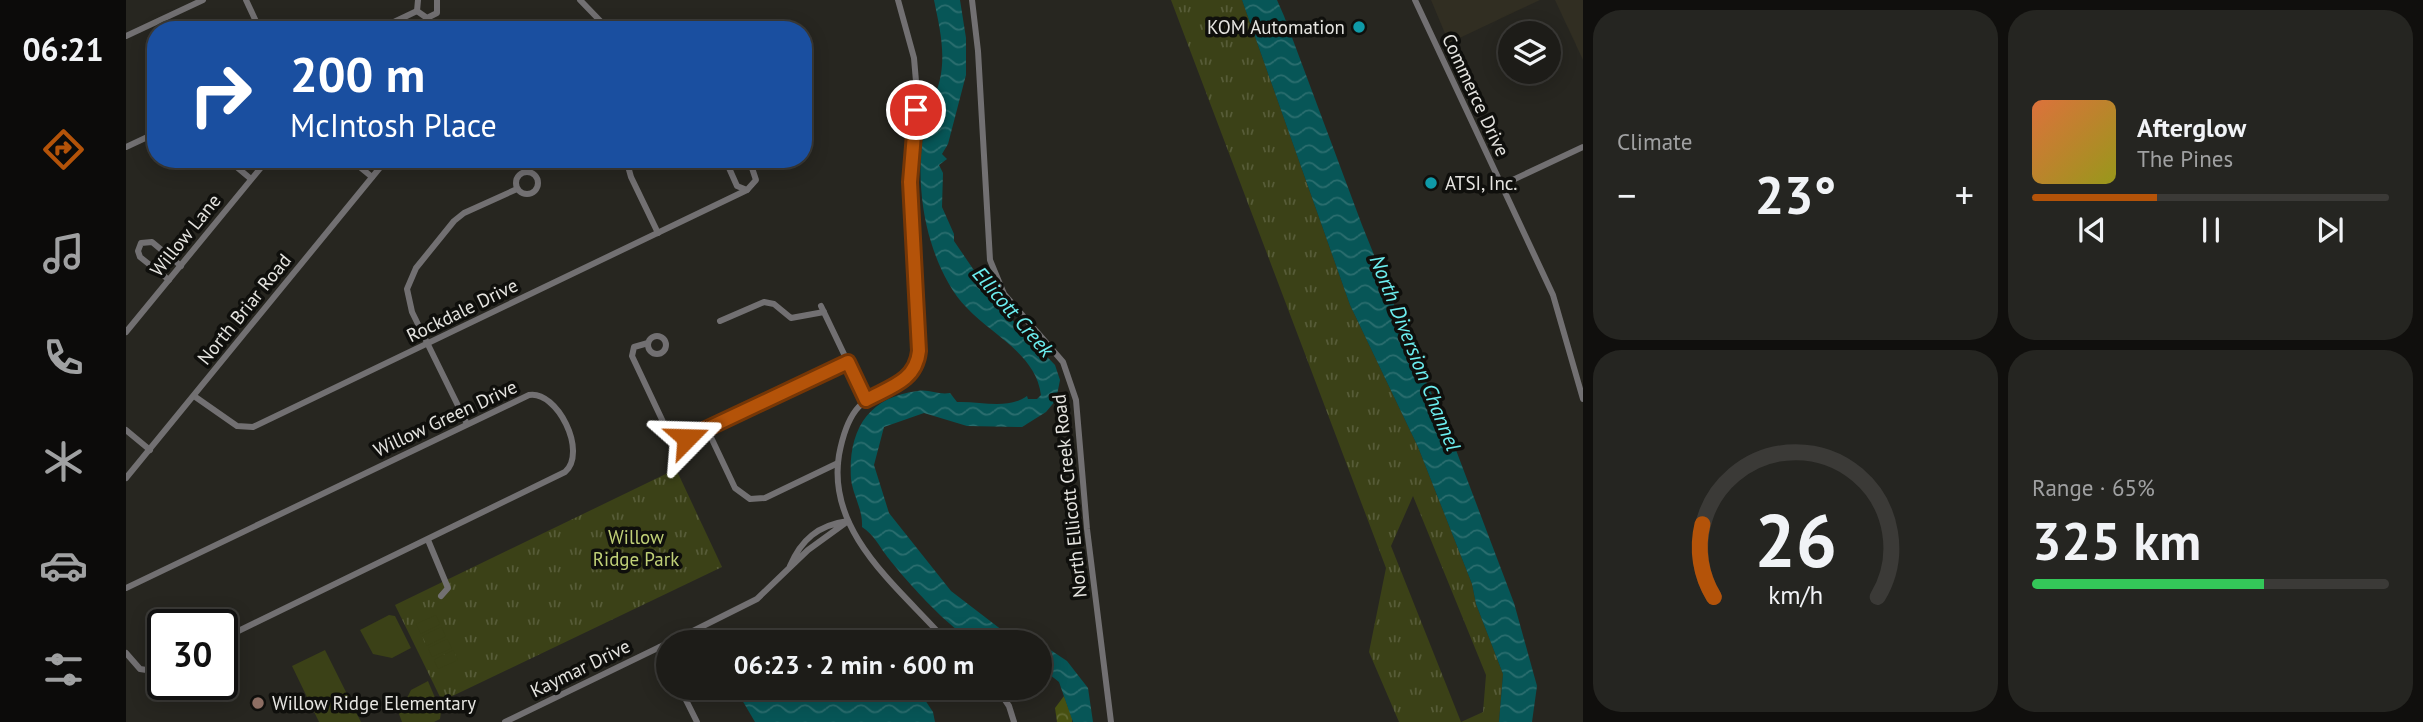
<!DOCTYPE html>
<meta charset="utf-8">
<style>
:root{--surface:#1d1c18;--page:#252521;--text:#f1f3f6;--muted:#a0a1a2;--line:#3b3a37;--accent:#b45309}
body{margin:0;font-family:"PT Sans",sans-serif;background:var(--page);color:var(--text);height:100vh;display:flex;flex-direction:column;font-size:26px;white-space:nowrap}
*{box-sizing:border-box;margin:0}
p{font-size:23px;color:var(--muted)}
.icon{flex:none;width:38px;height:38px;fill:none;stroke:currentColor;stroke-width:2;stroke-linecap:round;stroke-linejoin:round}
.map{position:relative;flex:1;overflow:hidden}
.side{display:flex;flex-direction:column;gap:10px;padding:10px;background:#100f0d;width:840px}
.side>*{flex:none}
.top-card{position:absolute;left:21px;top:21px;width:665px;height:147px;border-radius:28px;box-shadow:0 4px 18px #0003,0 0 0 2px var(--line);background:#1a4fa0;color:#fff;overflow:hidden}
.tools{position:absolute;left:1372px;top:21px;display:grid;gap:14px}
.tools a{display:grid;place-items:center;width:63px;height:63px;border-radius:50%;background:var(--surface);box-shadow:0 4px 18px #0003,0 0 0 2px var(--line);font-size:35px}
.speed{position:absolute;left:21px;top:609px;display:flex;gap:14px;font-size:35px;font-weight:700;text-align:center}
.speed>*{display:grid;place-content:center;width:91px;height:91px;border-radius:50%;background:var(--surface);box-shadow:0 4px 18px #0003,0 0 0 2px var(--line);line-height:1}
.speed .limit{border:4px solid #111;border-radius:10px;background:#fff;color:#111}
.pin{position:absolute;display:grid;place-items:center;width:60px;height:60px;color:#fff;margin:-30px;border:4px solid #fff;border-radius:50%;box-shadow:0 2px 7px #0007}
.me{position:absolute;width:77px;margin:-38px;rotate:68deg;stroke-linejoin:round;filter:drop-shadow(0 0 5px #0008)}
.turn{display:flex;align-items:center;gap:24px;height:147px;padding:0 28px;font-size:32px}
.turn .icon{width:91px;height:91px;stroke-width:2.5}
.turn b{display:block;font-size:49px;line-height:60px}
.big{font-size:52px;font-weight:600;line-height:1.1}
.side .widget{flex:1;display:flex;flex-direction:column;justify-content:center;gap:10px;min-width:0;padding:0 24px;border-radius:28px;background:var(--page)}
.side .dial{align-items:center;gap:0}
.dial svg{height:182px;overflow:visible;fill:none;stroke:var(--line);stroke-width:7;stroke-linecap:round;text-anchor:middle}
.dial text{fill:var(--text);stroke:none}
.song{display:flex;align-items:center;gap:21px}
.cover{width:84px;height:84px;border-radius:10px;background:linear-gradient(135deg,hsl(20 70% 55%),hsl(60 70% 35%))}
.played{height:7px;border-radius:4px;background:linear-gradient(90deg,var(--accent) 35%,var(--line) 35%)}
.keys{display:flex;justify-content:space-around;direction:ltr}
.heat{display:flex;justify-content:space-between;align-items:center;font-size:38px;direction:ltr}
.charge{height:10px;border-radius:5px;background:linear-gradient(90deg,#34c759 65%,var(--line) 0)}
.side .tiles{flex:1;display:grid;gap:10px;grid-template-columns:repeat(2,1fr)}
.trip{position:absolute;left:530px;top:630px;width:396px;height:70px;border-radius:35px;background:var(--surface);box-shadow:0 4px 18px #0003,0 0 0 2px var(--line);font-weight:600;line-height:70px;text-align:center}
main{display:flex;flex:1;min-height:0}
.tab-bar{display:flex;flex-direction:column;width:126px;justify-content:space-around;align-items:center;background:#0c0b0a;color:var(--muted)}
.tab-bar .icon{width:49px;height:49px}
.tab-bar .active{color:var(--accent)}
.tab-bar b{font-size:32px;color:var(--text)}
.map>svg:first-child{display:block}
.built{fill:#312e22}
.grass{fill:url(#grass-tufts);fill-rule:evenodd}
.forest{fill:url(#forest-crowns)}
.garden{fill:#3b4117}
.water{fill:url(#water-waves)}
.lines{fill:none;stroke-linecap:round;stroke-linejoin:round}
.minor{stroke:#727072;stroke-width:6}
.route-casing{stroke:#753606;stroke-width:18}
.route{stroke:#b45309;stroke-width:12}
.culture-dot{fill:#0f9aa8;stroke:#0f0f0c;stroke-width:2.5}
.education-dot{fill:#8d6e63;stroke:#0f0f0c;stroke-width:2.5}
.labels{text-anchor:middle;stroke-width:7;stroke-linejoin:round;paint-order:stroke}
.poi-label{font-size:19px;fill:#e5e4e0;stroke:#0f0f0c;text-anchor:start}
.street-label{font-size:19px;fill:#e5e4e0;stroke:#0f0f0c}
.park-label{font-size:19px;fill:#c0d077;stroke:#0f0f0c}
.water-label{font-size:21px;font-style:italic;fill:#6ceef0;stroke:#0f0f0c}
</style>
<main>
<nav class="tab-bar">
<b>06:21</b>
<svg class="icon active" aria-label="directions" viewBox="0 0 24 24"><path d="M12 3l9 9-9 9-9-9zM9 14v-3h6M13 9l2 2-2 2"/></svg>
<svg class="icon" aria-label="music" viewBox="0 0 24 24"><path d="M9 18V5l10-2v13"/><circle cx="6" cy="18" r="3"/><circle cx="16" cy="16" r="3"/></svg>
<svg class="icon" aria-label="phone" viewBox="0 0 24 24"><path d="M5 4h4l2 5-3 2q2 4 5 5l2-3 5 2v4C11 20 4 13 5 4z"/></svg>
<svg class="icon" aria-label="climate" viewBox="0 0 24 24"><path d="M12 3v18M4 7l16 10M4 17L20 7"/></svg>
<svg class="icon" aria-label="car" viewBox="0 0 24 24"><path d="M5 17H2v-5l4-1 3-4h7l3 4 3 1v5h-3M9 17h6M6 11h13"/><circle cx="7" cy="17" r="2"/><circle cx="17" cy="17" r="2"/></svg>
<svg class="icon" aria-label="filters" viewBox="0 0 24 24"><path d="M4 7h16M4 17h16"/><circle cx="9" cy="7" r="2"/><circle cx="15" cy="17" r="2"/></svg>
</nav>
<div class="map">
<svg width="1457" height="722" viewBox="0 0 1457 722">
<defs>
<pattern id="grass-tufts" width="24" height="20" patternUnits="userSpaceOnUse" patternTransform="scale(1.75)"><rect width="24" height="20" fill="#3b4117"/><path d="M3 7l-1-3M5 7V3M7 7l1-3M15 17l-1-3M17 17v-4M19 17l1-3" fill="none" stroke="#575c38"/></pattern>
<pattern id="forest-crowns" width="20" height="18" patternUnits="userSpaceOnUse" patternTransform="scale(1.75)"><rect width="20" height="18" fill="#475011"/><path d="M2 6a3 3 0 1 1 6 0M12 15a3 3 0 1 1 6 0" fill="none" stroke="#616933"/></pattern>
<pattern id="water-waves" width="16" height="10" patternUnits="userSpaceOnUse" patternTransform="scale(1.75)"><rect width="16" height="10" fill="#075657"/><path d="M0 5q4-4 8 0t8 0" fill="none" stroke="#2b6e6f"/></pattern>
</defs>
<rect width="100%" height="100%" fill="#272620"/>
<g class="built">
<path d="M1305 0H1414L1323 43Z"/>
<path d="M1429 0H1457V60Z"/>
</g>
<g class="grass">
<path d="M1045 0H1116L1224 305 1292 447 1346 584 1350 604 1377 674 1373 722H1273L1243 652 1260 568ZM1287 496 1360 675 1357 712 1335 722 1265 546Z"/>
<path d="M550 469 596 567 316 701 269 605Z"/>
</g>
<path class="forest" d="M938 696 946 718V722H931L929 708Z"/>
<g class="garden">
<path d="M263 615 269 616 285 648 266 658 247 654 234 630Z"/>
<path d="M310 615 314 624 295 634 290 624Z"/>
<path d="M315 627 320 636 301 646 296 636Z"/>
<path d="M321 639 326 648 306 657 302 648Z"/>
<path d="M199 650 235 722H193L166 666Z"/>
<path d="M327 650 332 660 312 669 308 660Z"/>
<path d="M302 681 315 712 314 719 308 722H276L273 714 285 690Z"/>
</g>
<g class="water">
<path d="M808 0H834L840 38V75L822 144 816 154 821 159 813 165 817 173 816 207 828 234V241L871 304 929 365 934 380 930 400 920 412 896 427 841 426 798 413 758 427 748 465 763 513 825 591 885 637 903 636 913 642C893 642 872 645 853 642 831 639 774 574 760 555 751 543 749 536 736 527 737 509 727 496 725 479 722 431 741 397 792 391 803 389 812 395 824 393L831 402C855 401 881 410 901 396L902 399H911L915 395C910 354 866 335 841 308 824 291 812 265 805 242 794 207 791 162 799 125 803 108 812 92 815 74 819 48 813 25 808 0Z"/>
<path d="M1116 0H1151L1158 16 1236 225 1292 364 1322 429 1388 603 1411 686 1406 722H1373L1377 674 1350 604 1346 584 1292 447 1224 305Z"/>
<path d="M914 643 941 661 962 688 967 722H947L933 682 914 667Z"/>
<path d="M609 688H705L708 692 722 695 740 688H791L807 712 809 722H629Z"/>
</g>
<g class="lines">
<g class="minor">
<path d="M120 0 134 30"/>
<path d="M292 0 291 11 301 18 311 13V0"/>
<path d="M454 0 483 30"/>
<path d="M772 0 788 58 791 93 784 182 792 362C781 389 747 388 730 410 720 423 716 439 713 455 700 534 775 589 821 642"/>
<path d="M846 0 852 51 864 260 878 294 937 362 950 400 961 529 985 722"/>
<path d="M1289 0 1427 295 1457 399"/>
<path d="M251 30 291 11"/>
<path d="M0 36 77 0"/>
<path d="M0 147 30 133"/>
<path d="M101 159 125 179"/>
<path d="M224 159 246 177"/>
<path d="M500 159 505 177 532 233"/>
<path d="M599 159 611 186 621 190 630 180 623 159"/>
<circle cx="401" cy="183" r="11"/>
<path d="M1376 185 1457 147"/>
<path d="M43 280 14 257 12 251 15 243 26 242 55 266"/>
<path d="M695 306 740 400"/>
<path d="M594 321 638 302 648 304 665 318 698 312"/>
<path d="M0 332 142 159"/>
<circle cx="531" cy="345" r="9"/>
<path d="M522 343 508 347 506 356 539 426 548 434 561 438 722 362"/>
<path d="M68 396 111 426 127 427 621 190"/>
<path d="M341 424 286 312 281 289 290 268 328 221 338 213 391 189"/>
<path d="M0 430 24 450"/>
<path d="M582 431 609 488 624 499 639 498 712 463"/>
<path d="M0 478 261 159"/>
<path d="M302 540 322 588 315 596"/>
<path d="M0 588 403 395C431 390 462 452 439 472L96 639"/>
<path d="M545 642 631 599 682 550 722 521C692 525 675 540 664 566"/>
<path d="M534 647 542 664"/>
<path d="M0 653 14 669 27 671 37 667"/>
<path d="M554 688 571 722"/>
<path d="M871 688 883 706 888 722"/>
<path d="M379 722 542 643"/>
</g>
</g>
<g class="lines">
<g class="route-casing">
<path id="route" d="M561 438 722 362 740 400C764 387 790 381 793 351L784 182 790 110"/>
</g>
<use href="#route" class="route"/>
</g>
<g class="culture-dot">
<circle cx="1233" cy="27" r="7"/>
<circle cx="1305" cy="183" r="7"/>
</g>
<circle class="education-dot" cx="132" cy="703" r="7"/>
<g class="labels">
<g class="poi-label">
<text x="1219" y="34" text-anchor="end">KOM Automation</text>
<text x="1319" y="190">ATSI, Inc.</text>
<text x="146" y="710">Willow Ridge Elementary</text>
</g>
<g class="street-label">
<text transform="translate(1350 95) rotate(65)" y="7">Commerce Drive</text>
<text transform="translate(59 235) rotate(-51)" y="7">Willow Lane</text>
<text transform="translate(118 309) rotate(-51)" y="7">North Briar Road</text>
<text transform="translate(336 310) rotate(-26)" y="7">Rockdale Drive</text>
<text transform="translate(319 418) rotate(-25)" y="7">Willow Green Drive</text>
<text transform="translate(943 496) rotate(-96)" y="7">North Ellicott Creek Road</text>
<text transform="translate(454 668) rotate(-26)" y="7">Kaymar Drive</text>
</g>
<g class="park-label">
<text x="510" y="544">Willow<tspan x="510" dy="22">Ridge Park</tspan></text>
</g>
<g class="water-label">
<text transform="translate(887 312) rotate(49)" y="7">Ellicott Creek</text>
<text transform="translate(1289 353) rotate(68)" y="7">North Diversion Channel</text>
</g>
</g>
</svg>
<div class="tools">
<a><svg class="icon" aria-label="layers" viewBox="0 0 24 24"><path d="M12 4l9 5-9 5-9-5zM3 14l9 5 9-5"/></svg></a>
</div>
<div class="speed"><div class="limit">30</div></div>
<div class="pin" style="left:790px;top:110px;background:#d93025"><svg class="icon" aria-label="arrive" viewBox="0 0 24 24"><path d="M6 21V4h12l-3 4 3 4H6"/></svg></div>
<svg class="me" style="left:561px;top:438px" viewBox="-20 -20 40 40"><path d="M0-17L14 15 0 8-14 15z" fill="#b45309" stroke="#fff" stroke-width="4"/></svg>
<div class="trip">06:23 · 2 min · 600 m</div>
<div class="top-card">
<div class="turn"><svg class="icon" aria-label="right" viewBox="0 0 24 24"><path d="M7 20v-9h11M14 6l5 5-5 5"/></svg><div><b>200 m</b>McIntosh Place</div></div>
</div>
</div>
<section class="side">
<div class="tiles">
<div class="widget"><p>Climate</p>
<div class="heat"><a>−</a><b class="big">23°</b><a>+</a></div>
</div>
<div class="widget">
<div class="song"><i class="cover"></i><div><b>Afterglow</b><p>The Pines</p></div></div>
<div class="played"></div>
<div class="keys"><svg class="icon" aria-label="previous" viewBox="0 0 24 24"><path d="M18 5L8 12l10 7zM5 5v14"/></svg><svg class="icon" aria-label="pause" viewBox="0 0 24 24"><path d="M8 5v14M16 5v14"/></svg><svg class="icon" aria-label="next" viewBox="0 0 24 24"><path d="M6 5l10 7-10 7zM19 5v14"/></svg></div>
</div>
<div class="widget dial"><svg viewBox="0 0 100 80">
<path d="M14 69A42 42 0 1 1 86 69"/>
<path d="M14 69A42 42 0 0 1 9 37" stroke="#b45309"/>
<text x="50" y="56" font-size="32" font-weight="700">26</text>
<text x="50" y="72" font-size="11">km/h</text>
</svg></div>
<div class="widget"><p>Range · 65%</p><b class="big">325 km</b><div class="charge"></div></div>
</div>
</section>
</main>
